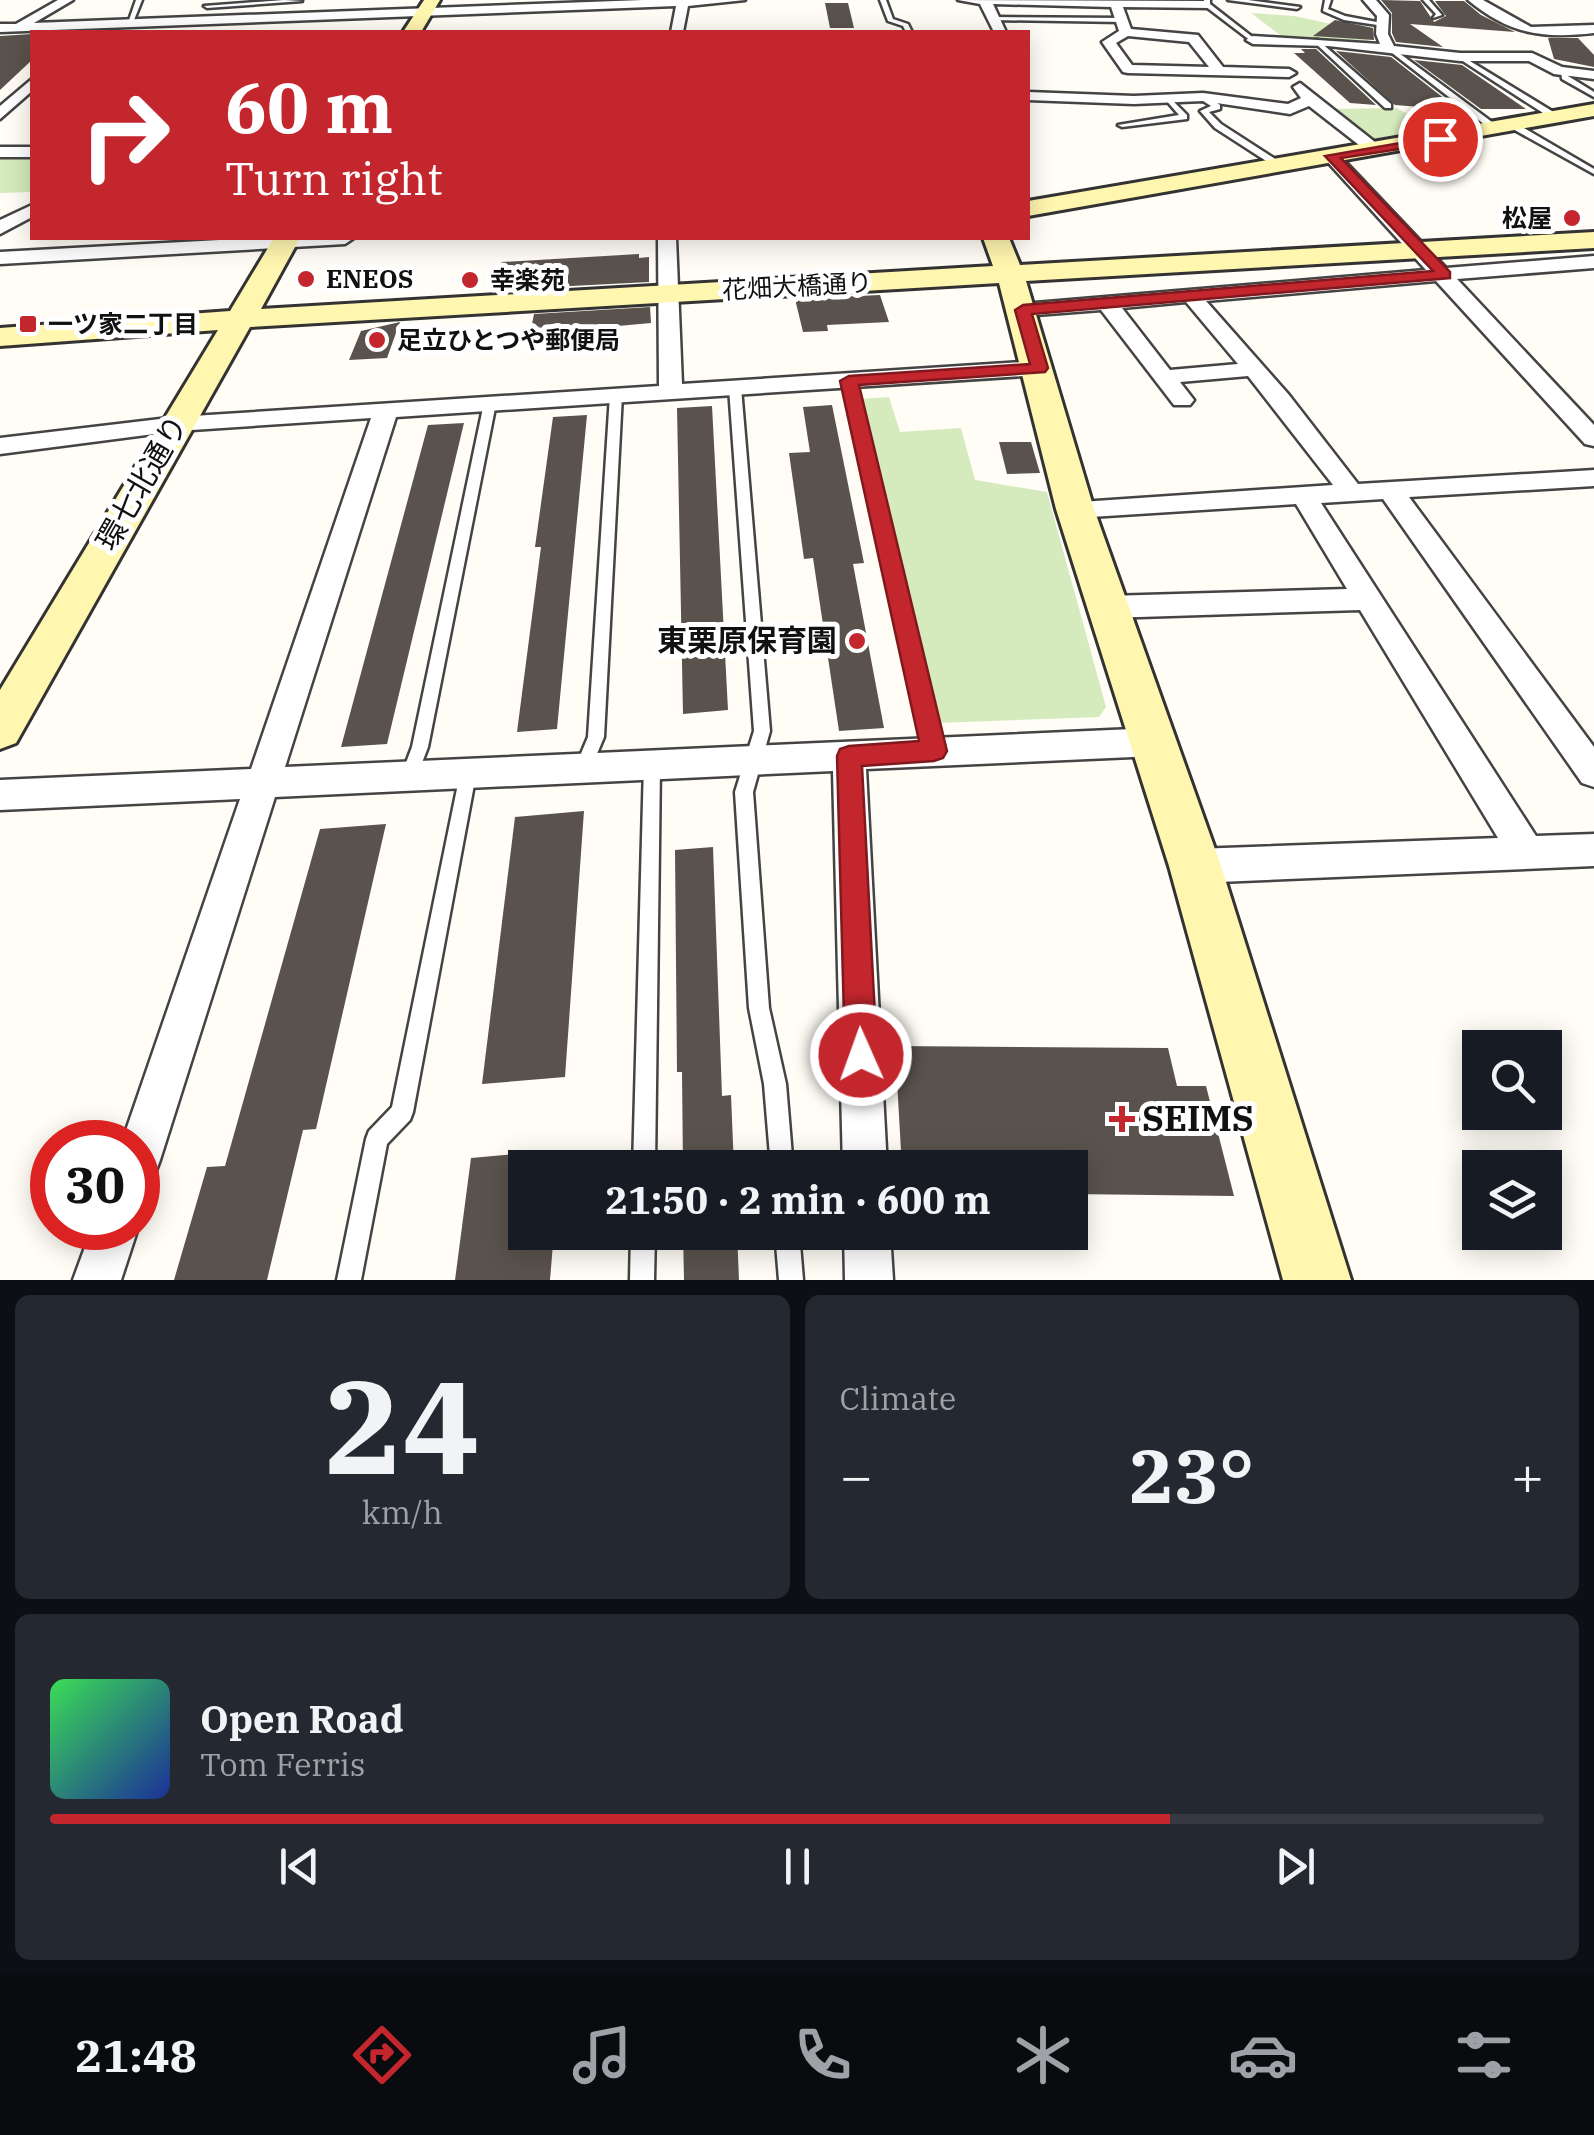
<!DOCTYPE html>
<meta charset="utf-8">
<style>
:root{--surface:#171b24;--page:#242831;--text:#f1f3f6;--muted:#9ea1a6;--line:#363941;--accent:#c4262e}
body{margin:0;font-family:"IBM Plex Serif","Noto Sans JP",serif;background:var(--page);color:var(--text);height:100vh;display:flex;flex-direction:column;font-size:38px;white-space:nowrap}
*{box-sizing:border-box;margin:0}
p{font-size:32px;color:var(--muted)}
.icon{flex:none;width:55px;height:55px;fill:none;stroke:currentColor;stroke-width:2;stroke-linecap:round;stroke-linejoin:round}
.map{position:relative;height:1280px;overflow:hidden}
.drawer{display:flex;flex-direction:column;gap:15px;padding:15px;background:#0d0f14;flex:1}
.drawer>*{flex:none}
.top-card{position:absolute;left:30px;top:30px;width:1000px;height:210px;border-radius:0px;box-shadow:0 5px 25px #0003;background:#c4262e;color:#fff;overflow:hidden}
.tools{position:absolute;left:1462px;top:1030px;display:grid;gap:20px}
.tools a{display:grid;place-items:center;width:100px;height:100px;border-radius:0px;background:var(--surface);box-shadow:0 5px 25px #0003;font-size:50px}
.speed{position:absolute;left:30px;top:1120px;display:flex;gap:20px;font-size:50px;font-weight:700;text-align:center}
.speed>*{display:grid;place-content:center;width:130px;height:130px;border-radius:50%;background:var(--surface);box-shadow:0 5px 25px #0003;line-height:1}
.speed .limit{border:15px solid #d22;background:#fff;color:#111}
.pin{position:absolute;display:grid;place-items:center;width:85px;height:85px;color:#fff;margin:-42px;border:5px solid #fff;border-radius:50%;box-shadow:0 2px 10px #0007}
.me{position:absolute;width:110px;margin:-55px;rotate:358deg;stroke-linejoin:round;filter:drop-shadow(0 0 8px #0008)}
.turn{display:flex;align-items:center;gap:35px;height:210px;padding:0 30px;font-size:45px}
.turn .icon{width:130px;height:130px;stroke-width:2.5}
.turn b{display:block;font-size:70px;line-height:85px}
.big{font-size:75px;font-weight:700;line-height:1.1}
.drawer .tile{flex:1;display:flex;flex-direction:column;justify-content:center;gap:15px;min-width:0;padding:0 35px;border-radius:15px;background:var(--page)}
.drawer .dial{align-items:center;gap:0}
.dial b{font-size:130px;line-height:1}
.song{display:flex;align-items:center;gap:30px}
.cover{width:120px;height:120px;border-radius:15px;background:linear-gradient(135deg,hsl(130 70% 55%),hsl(230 70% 35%))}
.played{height:10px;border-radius:5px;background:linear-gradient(90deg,var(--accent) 75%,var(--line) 75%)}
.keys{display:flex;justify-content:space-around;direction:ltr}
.heat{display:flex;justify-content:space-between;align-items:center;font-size:55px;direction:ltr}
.drawer .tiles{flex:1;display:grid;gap:15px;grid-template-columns:1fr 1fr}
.tile:last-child{grid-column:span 2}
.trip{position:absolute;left:508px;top:1150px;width:580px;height:100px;border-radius:0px;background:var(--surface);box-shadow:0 5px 25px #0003;font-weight:700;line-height:100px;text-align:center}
.menu{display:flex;height:160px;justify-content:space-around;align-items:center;background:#090b0e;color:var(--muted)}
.menu .icon{width:70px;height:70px}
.menu .selected{color:var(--accent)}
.menu b{font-size:45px;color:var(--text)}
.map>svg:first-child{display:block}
.green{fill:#d5ebbd}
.building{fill:#5a524d}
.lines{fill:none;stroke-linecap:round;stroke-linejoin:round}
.lane-casing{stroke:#444;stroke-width:5}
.street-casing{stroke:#444;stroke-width:5}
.secondary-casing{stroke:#333;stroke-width:6}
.lane{fill:#fff;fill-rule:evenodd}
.street{fill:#fff;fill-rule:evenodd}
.secondary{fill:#fff6b0;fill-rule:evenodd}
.route{fill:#c4262e;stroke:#7f191e;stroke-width:2.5}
.poi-dot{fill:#c4262e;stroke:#fff;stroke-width:4}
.labels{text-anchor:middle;stroke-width:10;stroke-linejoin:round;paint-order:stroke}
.far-poi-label{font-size:25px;font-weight:bold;fill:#111;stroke:#fff;text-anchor:start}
.far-street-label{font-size:25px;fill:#111;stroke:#fff}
.street-label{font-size:30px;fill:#111;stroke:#fff}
.poi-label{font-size:30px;font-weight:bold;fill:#111;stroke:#fff;text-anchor:end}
.near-poi-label{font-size:35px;font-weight:bold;fill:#111;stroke:#fff;text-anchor:start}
</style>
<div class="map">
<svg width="1594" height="1280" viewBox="0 0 1594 1280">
<rect width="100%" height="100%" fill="#fffdf5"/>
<g class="green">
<path d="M1251 13 1294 16 1369 32 1368 43 1281 36Z"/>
<path d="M1397 108 1409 115 1427 114 1444 127 1371 139 1333 109Z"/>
<path d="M0 156H32V192L0 193Z"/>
<path d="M889 397 900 432 961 428 975 480 1047 492 1106 707 1099 717 938 723 860 399Z"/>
</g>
<g class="building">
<path d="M1381 0 1420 1 1434 22 1446 16 1435 1H1464L1481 15 1515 32 1410 24 1443 47 1396 42 1392 33V13Z"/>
<path d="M825 3H848L854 28H830Z"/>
<path d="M1335 20 1373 28 1374 40 1313 36Z"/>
<path d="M32 34V60L0 90V36Z"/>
<path d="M1548 38H1578L1594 55V67L1554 59Z"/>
<path d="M1301 49H1316L1376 105 1350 103 1294 53H1305Z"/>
<path d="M1336 51 1391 57 1459 110 1395 105Z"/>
<path d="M1414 60 1462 65 1526 109H1481Z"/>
<path d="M639 254V258L649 257V282L493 290 497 265 502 262Z"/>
<path d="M880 295 889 322 827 325 828 331 803 332 795 299Z"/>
<path d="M650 307 651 323 530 334 534 314Z"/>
<path d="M400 322 387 358 349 360 361 331Z"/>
<path d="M832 405 864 563 853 564 884 728 839 731 813 558 804 559 789 453 810 452 803 407Z"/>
<path d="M712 406 728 710 683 714 677 408Z"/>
<path d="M587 415 557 729 517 732 541 547H535L553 417Z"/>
<path d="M464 423 387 744 341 747 428 425Z"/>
<path d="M999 442H1031L1040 473 1007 474Z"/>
<path d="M584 811 565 1077 482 1084 515 817Z"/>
<path d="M386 824 316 1129 303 1130 267 1280H174L207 1167 225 1166 320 829Z"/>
<path d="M713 847 722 1096 731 1095 734 1168H683L682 1072H677L675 850Z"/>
<path d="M895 1046 1168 1048 1177 1086H1206L1234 1196 1070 1194V1168H902Z"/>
<path d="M525 1153V1232H554L550 1280H455L471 1158Z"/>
<path d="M683 1232H737L739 1280H684Z"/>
</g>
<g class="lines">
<g class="lane-casing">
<g id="lane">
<path d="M136 0H142L132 25 127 26Z"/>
<path d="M284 0 302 1 207 8 204 6Z"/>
<path d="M880 0H886L893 19 908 24 912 32H906L903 26 888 21Z"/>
<path d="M1204 0H1210V4L1255 39V41H1251L1205 6Z"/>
<path d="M1228 0H1248L1300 7 1297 9Z"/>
<path d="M1325 0H1331L1328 9 1345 16 1387 24 1384 26 1344 20 1323 11Z"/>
<path d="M1423 0H1429L1442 15 1433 18 1436 14Z"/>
<path d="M994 17 1122 18 1125 20 1122 22 992 20Z"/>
<path d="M1314 40H1318L1391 104V108H1385L1314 42Z"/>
<path d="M1387 47H1391L1500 128V132H1494L1387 49Z"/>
<path d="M1460 55 1560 116 1561 118 1554 120 1458 58Z"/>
<path d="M1561 71H1565L1568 76 1594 92V97L1562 79Z"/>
<path d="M1200 95H1206L1220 105V109L1209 112 1221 124 1283 164V168H1277L1215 128 1200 111 1211 106 1200 99Z"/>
<path d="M1169 97 1187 115V119L1122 127 1118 125 1179 115 1165 99Z"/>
<path d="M1511 124H1517L1594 169V174L1511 128Z"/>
<path d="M849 378 855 381 942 751 940 756 934 758 928 756 926 751 843 381Z"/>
<path d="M735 385 741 388 770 731 753 792 769 1008 786 1084 793 1168H771L764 1084 749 1008 735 792 754 731 729 388Z"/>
<path d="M616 392 622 395 604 737 589 773 583 775 577 773 575 768 588 737 610 395Z"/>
<path d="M490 400 496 403 428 747 415 781 409 783 403 781 401 776 412 747 484 403Z"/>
<path d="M652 758 658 760 660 765 655 1168H633L644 765 646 760Z"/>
<path d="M468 767 474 769 476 774 413 1112 410 1120 387 1144 361 1280H337L366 1139 369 1131 392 1107 460 774 462 769Z"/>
<path d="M631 1232H655L654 1280H630Z"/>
<path d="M775 1232H799L803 1280H779Z"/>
</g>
</g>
<g class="street-casing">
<g id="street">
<path d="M58 0H73L34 23 643 0H745L688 6 683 32H671L676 6 0 32V24H16Z"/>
<path d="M958 0 1207 1 1211 8 1123 7 1131 29 1198 35 1223 67 1289 69 1296 73 1289 77 1128 73 1123 72 1102 42 1119 31 1111 7 993 4 1006 32H994L980 4ZM1128 36 1189 42 1209 67 1132 65 1116 43Z"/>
<path d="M1363 0H1376L1389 15 1388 34 1394 46 1460 53H1532L1562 67 1594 71V79L1554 74 1529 61H1460L1328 46 1253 44 1246 40 1253 36 1380 44 1376 34 1377 16Z"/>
<path d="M1468 0H1483L1531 27 1594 25V33C1542 39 1509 34 1468 0Z"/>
<path d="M32 79V91L0 119V106Z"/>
<path d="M1300 83 1380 146V152H1368L1309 106 1290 114 1203 101 1134 104 1028 100V92L1134 96 1203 93 1288 104 1301 98 1293 87Z"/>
<rect x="0" y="147" width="32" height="10"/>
<path d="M1331 151 1337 153 1446 268 1594 256V268L1457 279 1594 425V446L1585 444 1436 281 1206 301 1289 395 1358 484 1594 470V486L1409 497 1594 747V787L1582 783 1383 499 1321 503 1536 836 1594 834V866L1195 883 1182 878 1177 866 1182 854 1195 849 1498 838 1360 610 1108 618 1098 615 1093 607 1098 599 1108 596 1347 589 1296 504 1075 518 1066 515 1062 509 1066 503 1333 485 1248 376 1180 382 1194 400 1190 405H1174L1101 310 1023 316 1013 310 1023 304 1426 270 1325 159V153ZM1186 302 1238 364 1170 370 1122 308Z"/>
<path d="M32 205V217L0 234V220Z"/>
<path d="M256 238H354L345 244 0 264V252Z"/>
<path d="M658 238H676L682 384 1039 361 1050 368 1039 375 396 417 285 767 1155 728 1167 732 1171 742 1167 752 1155 756 866 769 887 1168H843L833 771 275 797 160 1160 154 1176 138 1182V1142H122L240 799 0 810V780L251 769 371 418 177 431 0 454V438L177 417 659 386Z"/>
<path d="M138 1226V1228L121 1280H73L92 1228Z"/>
<path d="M844 1232H890L893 1280H845Z"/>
</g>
</g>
<g class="secondary-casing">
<g id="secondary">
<path d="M424 0H440L421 32H403Z"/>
<path d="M1594 104V116L1028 216V201Z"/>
<path d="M1594 232V248L1026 281 1094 509 1221 866 1351 1280H1283L1169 866 1056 509 999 283 250 327 16 743 0 749V690L218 330 0 346V328L230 311 274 238H300L261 309 993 266 983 238H1009L1020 265Z"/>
</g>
</g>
<use href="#lane" class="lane"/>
<use href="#street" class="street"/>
<use href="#secondary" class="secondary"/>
</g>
<path class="route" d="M1440 136 1444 142 1341 158 1450 272V278L1032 314 1048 368 1045 372 859 385 947 751 943 758 934 761 862 766 877 1055 872 1066 861 1071 850 1066 845 1055 837 756 840 749 849 746 919 741 840 381 849 376 1030 364 1015 310 1023 305 1433 271 1325 156Z"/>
<g class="poi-dot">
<circle cx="1572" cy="218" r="10"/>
<circle cx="306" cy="279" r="10"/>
<circle cx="470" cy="280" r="10"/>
<rect x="18" y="314" width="20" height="20" rx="5"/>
<circle cx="377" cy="340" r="10"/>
<circle cx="857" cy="641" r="10"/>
<path d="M1117 1104h10v10h10v10h-10v10h-10v-10h-10v-10h10z"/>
</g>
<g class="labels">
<g class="far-poi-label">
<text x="1552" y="227" text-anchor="end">松屋</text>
<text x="326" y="288">ENEOS</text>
<text x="490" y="289">幸楽苑</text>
<text x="48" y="333">一ツ家二丁目</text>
<text x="397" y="349">足立ひとつや郵便局</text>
</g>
<g class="far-street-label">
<text transform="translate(797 286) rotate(-3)" y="9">花畑大橋通り</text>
</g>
<g class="street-label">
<text transform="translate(142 483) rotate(-60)" y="10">環七北通り</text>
</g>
<g class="poi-label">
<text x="837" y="651">東栗原保育園</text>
</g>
<g class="near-poi-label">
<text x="1142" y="1131">SEIMS</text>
</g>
</g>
</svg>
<div class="tools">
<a><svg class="icon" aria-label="search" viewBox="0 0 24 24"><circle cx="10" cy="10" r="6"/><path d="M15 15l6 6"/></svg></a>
<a><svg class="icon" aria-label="layers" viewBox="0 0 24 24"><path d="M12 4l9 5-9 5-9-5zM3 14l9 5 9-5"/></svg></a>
</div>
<div class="speed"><div class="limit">30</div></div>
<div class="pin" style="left:1440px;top:139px;background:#d93025"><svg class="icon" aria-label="arrive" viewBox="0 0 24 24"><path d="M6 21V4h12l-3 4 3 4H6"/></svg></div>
<svg class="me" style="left:861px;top:1055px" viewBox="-20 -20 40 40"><circle r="17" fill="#c4262e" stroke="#fff" stroke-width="3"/><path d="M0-11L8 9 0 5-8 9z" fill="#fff"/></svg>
<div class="trip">21:50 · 2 min · 600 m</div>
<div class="top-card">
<div class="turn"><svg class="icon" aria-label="right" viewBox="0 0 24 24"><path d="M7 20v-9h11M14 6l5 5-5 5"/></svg><div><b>60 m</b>Turn right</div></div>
</div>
</div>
<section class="drawer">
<div class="tiles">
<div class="tile dial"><b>24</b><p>km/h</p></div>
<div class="tile"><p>Climate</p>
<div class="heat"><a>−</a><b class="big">23°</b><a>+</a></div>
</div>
<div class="tile">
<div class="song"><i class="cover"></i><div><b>Open Road</b><p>Tom Ferris</p></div></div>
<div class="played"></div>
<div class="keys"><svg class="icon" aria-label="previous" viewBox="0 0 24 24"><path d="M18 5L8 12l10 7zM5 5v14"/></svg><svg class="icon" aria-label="pause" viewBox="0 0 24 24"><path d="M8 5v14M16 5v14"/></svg><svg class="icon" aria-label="next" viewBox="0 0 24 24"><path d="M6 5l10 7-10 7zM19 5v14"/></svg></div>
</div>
</div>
</section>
<nav class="menu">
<b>21:48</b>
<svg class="icon selected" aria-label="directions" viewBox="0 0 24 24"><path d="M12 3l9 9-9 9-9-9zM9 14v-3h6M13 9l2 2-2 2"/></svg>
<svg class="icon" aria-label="music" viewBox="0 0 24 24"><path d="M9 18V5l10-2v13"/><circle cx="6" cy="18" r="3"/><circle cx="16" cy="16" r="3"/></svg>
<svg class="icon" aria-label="phone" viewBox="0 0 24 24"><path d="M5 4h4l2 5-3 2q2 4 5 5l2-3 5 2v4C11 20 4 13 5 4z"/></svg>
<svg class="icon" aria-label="climate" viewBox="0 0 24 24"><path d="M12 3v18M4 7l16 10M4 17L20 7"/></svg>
<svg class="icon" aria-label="car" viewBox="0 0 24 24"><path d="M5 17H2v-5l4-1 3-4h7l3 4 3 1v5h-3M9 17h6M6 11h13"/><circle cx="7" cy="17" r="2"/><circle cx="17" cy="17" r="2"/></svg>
<svg class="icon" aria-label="filters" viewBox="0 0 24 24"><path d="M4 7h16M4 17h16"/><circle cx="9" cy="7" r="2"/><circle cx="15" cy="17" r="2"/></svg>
</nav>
